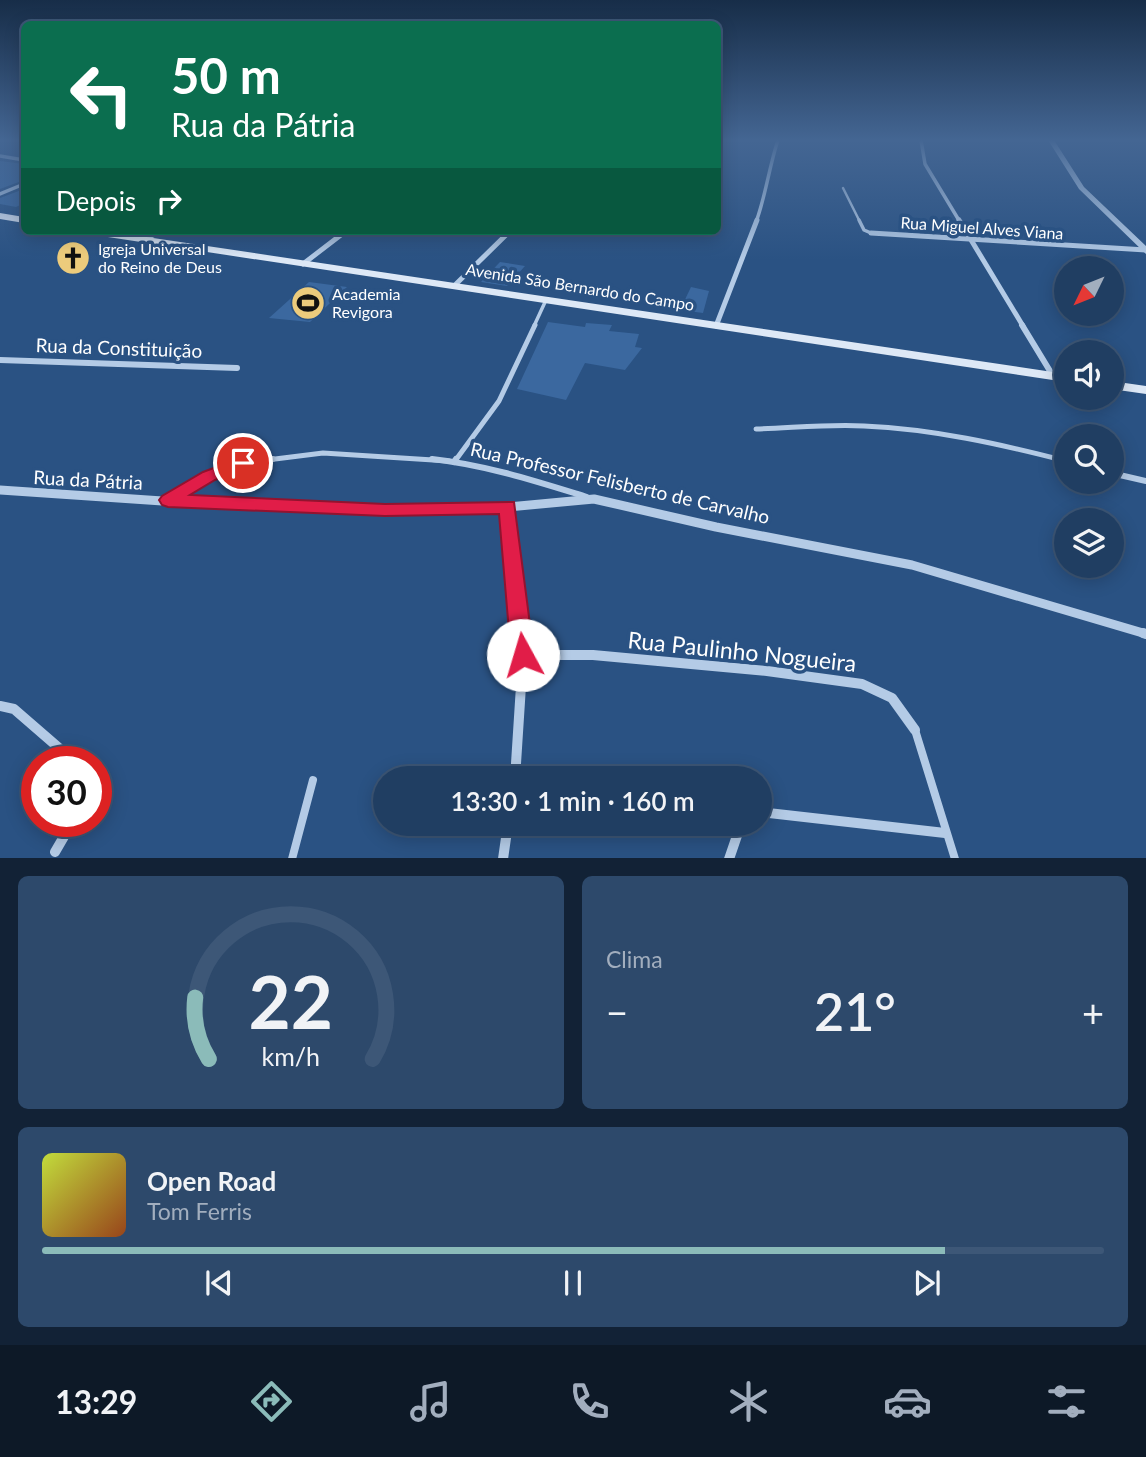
<!DOCTYPE html>
<html lang="pt">
<meta charset="utf-8">
<style>
:root{--surface:#203e62;--page:#2d496b;--text:#f1f3f6;--muted:#a2aebe;--line:#3d5777;--accent:#8bbbb9}
body{margin:0;font-family:Lato,sans-serif;background:var(--page);color:var(--text);height:100vh;display:flex;flex-direction:column;font-size:26px;white-space:nowrap}
*{box-sizing:border-box;margin:0}
p{font-size:23px;color:var(--muted)}
.icon{flex:none;width:38px;height:38px;fill:none;stroke:currentColor;stroke-width:2;stroke-linecap:round;stroke-linejoin:round}
.map{position:relative;height:858px;overflow:hidden}
.panel{display:flex;flex-direction:column;gap:18px;padding:18px;background:#122236;flex:1}
.panel>*{flex:none}
.hud{position:absolute;left:21px;top:21px;width:700px;height:214px;border-radius:10px;box-shadow:0 4px 18px #0003,0 0 0 2px var(--line);background:#0b6e4f;color:#fff;overflow:hidden}
.needle{width:46px;rotate:227deg}
.tools{position:absolute;left:1054px;top:256px;display:grid;gap:14px}
.tools a{display:grid;place-items:center;width:70px;height:70px;border-radius:50%;background:var(--surface);box-shadow:0 4px 18px #0003,0 0 0 2px var(--line);font-size:35px}
.speed{position:absolute;left:21px;top:746px;display:flex;gap:14px;font-size:35px;font-weight:700;text-align:center}
.speed>*{display:grid;place-content:center;width:91px;height:91px;border-radius:50%;background:var(--surface);box-shadow:0 4px 18px #0003,0 0 0 2px var(--line);line-height:1}
.speed .limit{border:10px solid #d22;background:#fff;color:#111}
.pin{position:absolute;display:grid;place-items:center;width:60px;height:60px;color:#fff;margin:-30px;border:4px solid #fff;border-radius:50%;box-shadow:0 2px 7px #0007}
.me{position:absolute;width:77px;margin:-38px;rotate:354deg;stroke-linejoin:round;filter:drop-shadow(0 0 5px #0008)}
.turn{display:flex;align-items:center;gap:24px;height:147px;padding:0 35px;font-size:32px}
.turn .icon{width:91px;height:91px;stroke-width:2.5}
.turn b{display:block;font-size:49px;line-height:60px}
.then{display:flex;align-items:center;height:66px;padding:0 35px;background:#0003;gap:14px;font-size:26px}
.big{font-size:52px;font-weight:600;line-height:1.1}
.panel .tile{flex:1;display:flex;flex-direction:column;justify-content:center;gap:10px;min-width:0;padding:0 24px;border-radius:10px;background:var(--page)}
.panel .dial{align-items:center;gap:0}
.dial svg{height:182px;overflow:visible;fill:none;stroke:var(--line);stroke-width:7;stroke-linecap:round;text-anchor:middle}
.dial text{fill:var(--text);stroke:none}
.song{display:flex;align-items:center;gap:21px}
.cover{width:84px;height:84px;border-radius:10px;background:linear-gradient(135deg,hsl(70 70% 55%),hsl(20 70% 35%))}
.played{height:7px;border-radius:4px;background:linear-gradient(90deg,var(--accent) 85%,var(--line) 85%)}
.keys{display:flex;justify-content:space-around;direction:ltr}
.heat{display:flex;justify-content:space-between;align-items:center;font-size:38px;direction:ltr}
.panel .tiles{flex:1;display:grid;gap:18px;grid-template-columns:1fr 1fr}
.tile:last-child{grid-column:span 2}
.trip{position:absolute;left:373px;top:766px;width:399px;height:70px;border-radius:35px;background:var(--surface);box-shadow:0 4px 18px #0003,0 0 0 2px var(--line);font-weight:600;line-height:70px;text-align:center}
.tabs{display:flex;height:112px;justify-content:space-around;align-items:center;background:#0d1927;color:var(--muted)}
.tabs .icon{width:49px;height:49px}
.tabs .on{color:var(--accent)}
.tabs b{font-size:32px;color:var(--text)}
.map>svg:first-child{display:block}
.building{fill:#3b689f}
.lines{fill:none;stroke-linecap:round;stroke-linejoin:round}
.service-far4{stroke:#b4cbe6;stroke-width:2.5}
.service-far3{stroke:#b4cbe6;stroke-width:3.5}
.service-far2{stroke:#b4cbe6;stroke-width:5}
.service-far1{stroke:#b4cbe6;stroke-width:6}
.service{stroke:#b4cbe6;stroke-width:8}
.minor-far4{stroke:#b4cbe6;stroke-width:3.5}
.minor-far3{stroke:#b4cbe6;stroke-width:5}
.minor-far2{stroke:#b4cbe6;stroke-width:6}
.minor-far1{stroke:#b4cbe6;stroke-width:9}
.minor{stroke:#b4cbe6;stroke-width:10}
.tertiary{fill:#b4cbe6;fill-rule:evenodd}
.secondary{fill:#dde8f6;fill-rule:evenodd}
.route{fill:#e11d48;stroke:#92132f;stroke-width:2}
.labels{text-anchor:middle;stroke-width:7;stroke-linejoin:round;paint-order:stroke}
.far-street-label{font-size:16px;fill:#fff;stroke:#2a5283}
.far-poi-label{font-size:16px;fill:#fff;stroke:#2a5283;text-anchor:start}
.street-label{font-size:19px;fill:#fff;stroke:#2a5283}
.near-street-label{font-size:23px;fill:#fff;stroke:#2a5283}
</style>
<div class="map">
<svg width="1146" height="859" viewBox="0 0 1146 859">
<rect width="100%" height="100%" fill="#2a5283"/>
<g class="building">
<path d="M0 161 24 164V180L0 189Z"/>
<path d="M24 189V203L16 207 0 204V198Z"/>
<path d="M500 262 525 266 507 286 481 282Z"/>
<path d="M309 282 347 287 310 322 269 318Z"/>
<path d="M691 287 709 291 703 313 680 310Z"/>
<path d="M548 322 585 327 586 323 612 325 609 331 639 334 635 347 642 348 625 370 585 363 566 400 517 389Z"/>
</g>
<g class="lines">
<path class="service-far4" d="M843 188 860 222"/>
<g class="service-far3">
<path d="M859 220 864 230 871 233"/>
<path d="M534 326 546 300"/>
</g>
<g class="service-far2">
<path d="M756 429C792 428 828 424 864 426 933 429 1000 444 1066 461"/>
<path d="M259 461 323 453 449 461"/>
<path d="M455 461 499 401 535 325"/>
</g>
<g class="service-far1">
<path d="M432 459C486 465 535 481 587 497"/>
<path d="M1060 459 1066 461"/>
<path d="M454 462 456 459"/>
<path d="M1111 473 1146 481"/>
<path d="M168 501C204 479 230 465 273 459"/>
</g>
<g class="service">
<path d="M915 730 955 859"/>
<path d="M292 859 313 780"/>
</g>
<g class="minor-far4">
<path d="M921 140 925 164 960 222"/>
<path d="M0 156 24 160"/>
<path d="M0 194 24 184"/>
<path d="M756 222C766 195 769 167 778 140"/>
</g>
<g class="minor-far3">
<path d="M959 220 1023 326"/>
<path d="M871 233 1146 250"/>
<path d="M143 240 161 231"/>
<path d="M303 264 346 231"/>
<path d="M454 286 510 231"/>
<path d="M716 326 757 220"/>
</g>
<g class="minor-far2">
<path d="M1022 325 1053 376"/>
<path d="M0 360 237 368"/>
</g>
<g class="minor-far1">
<path d="M0 490 192 503 385 510 508 507 594 499 716 527 912 565 1146 634"/>
<path d="M508 507 521 635"/>
</g>
<g class="minor">
<path d="M1143 633 1146 634"/>
<path d="M523 655H593L767 671 862 684 892 698 915 730"/>
<path d="M0 706 14 709 74 761"/>
<path d="M515 779 523 655 521 633"/>
<path d="M760 812 945 833"/>
<path d="M55 852 73 821"/>
<path d="M503 859 508 824"/>
<path d="M729 859 741 824"/>
</g>
<path class="tertiary" d="M1048 140H1054L1084 187 1146 246V254L1079 189Z"/>
<g class="secondary">
<path d="M0 213 24 217V223L0 219Z"/>
<path d="M83 231H106L1066 374V382L88 234Z"/>
<path d="M1111 381 1146 386V394L1111 389Z"/>
</g>
</g>
<linearGradient id="sky" x2="0" y2="1"><stop stop-color="#172d48"/><stop offset="0.54" stop-color="#446693"/><stop offset="1" stop-color="#446693" stop-opacity="0"/></linearGradient>
<rect width="1146" height="260" fill="url(#sky)"/>
<path class="route" d="M243 457 249 459 252 463 249 467 215 480 190 495 385 504 514 502 534 655 530 661 523 664 515 661 511 655 499 514 385 516 168 507 162 505 159 500 162 496 203 472Z"/>
<defs>
<g id="church-disc" transform="scale(1.75)"><circle r="9.5" fill="#eccb7c" stroke="#2a5283"/><path d="M-1.2-6h2.4v3.5h3.3v2.4h-3.3V6h-2.4V-.1h-3.3v-2.4h3.3Z" fill="#111"/></g>
<g id="stadium-disc" transform="scale(1.75)"><circle r="9.5" fill="#eccb7c" stroke="#2a5283"/><path d="M0-5a6.5 5 0 1 0 0 10a6.5 5 0 1 0 0-10ZM-3.5-1.8h7v3.6h-7Z" fill="#111"/></g>
</defs>
<g fill-rule="evenodd">
<use href="#church-disc" x="73" y="258"/>
<use href="#stadium-disc" x="308" y="303"/>
</g>
<g class="labels">
<g class="far-street-label">
<text transform="translate(982 228) rotate(4)" y="6">Rua Miguel Alves Viana</text>
<text transform="translate(580 287) rotate(9)" y="6">Avenida São Bernardo do Campo</text>
</g>
<g class="far-poi-label">
<text x="98" y="255">Igreja Universal<tspan x="98" dy="18">do Reino de Deus</tspan></text>
<text x="332" y="300">Academia<tspan x="332" dy="18">Revigora</tspan></text>
</g>
<g class="street-label">
<text transform="translate(119 348) rotate(2)" y="7">Rua da Constituição</text>
<text transform="translate(88 480) rotate(3)" y="7">Rua da Pátria</text>
<text transform="translate(620 483) rotate(13)" y="7">Rua Professor Felisberto de Carvalho</text>
</g>
<g class="near-street-label">
<text transform="translate(742 652) rotate(6)" y="8">Rua Paulinho Nogueira</text>
</g>
</g>
</svg>
<div class="tools">
<a><svg class="needle" viewBox="-14 -14 28 28"><path d="M0-13l5 13h-10z" fill="#e53935"/><path d="M0 13l5-13h-10z" fill="#a2aebe"/></svg></a>
<a><svg class="icon" aria-label="sound" viewBox="0 0 24 24"><path d="M4 9h4l5-4v14l-5-4H4zM17 9q2 3 0 6"/></svg></a>
<a><svg class="icon" aria-label="search" viewBox="0 0 24 24"><circle cx="10" cy="10" r="6"/><path d="M15 15l6 6"/></svg></a>
<a><svg class="icon" aria-label="layers" viewBox="0 0 24 24"><path d="M12 4l9 5-9 5-9-5zM3 14l9 5 9-5"/></svg></a>
</div>
<div class="speed"><div class="limit">30</div></div>
<div class="pin" style="left:243px;top:463px;background:#d93025"><svg class="icon" aria-label="arrive" viewBox="0 0 24 24"><path d="M6 21V4h12l-3 4 3 4H6"/></svg></div>
<svg class="me" style="left:523px;top:655px" viewBox="-20 -20 40 40"><circle r="19" fill="#fff"/><path d="M0-13L10 11 0 6-10 11z" fill="#e11d48"/></svg>
<div class="trip">13:30 · 1 min · 160 m</div>
<div class="hud">
<div class="turn"><svg class="icon" aria-label="left" viewBox="0 0 24 24"><path d="M17 20v-9H6M10 6l-5 5 5 5"/></svg><div><b>50 m</b>Rua da Pátria</div></div>
<div class="then">Depois<svg class="icon" aria-label="right" viewBox="0 0 24 24"><path d="M7 20v-9h11M14 6l5 5-5 5"/></svg></div>
</div>
</div>
<section class="panel">
<div class="tiles">
<div class="tile dial"><svg viewBox="0 0 100 80">
<path d="M14 69A42 42 0 1 1 86 69"/>
<path d="M14 69A42 42 0 0 1 8 42" stroke="#8bbbb9"/>
<text x="50" y="56" font-size="32" font-weight="700">22</text>
<text x="50" y="72" font-size="11">km/h</text>
</svg></div>
<div class="tile"><p>Clima</p>
<div class="heat"><a>−</a><b class="big">21°</b><a>+</a></div>
</div>
<div class="tile">
<div class="song"><i class="cover"></i><div><b>Open Road</b><p>Tom Ferris</p></div></div>
<div class="played"></div>
<div class="keys"><svg class="icon" aria-label="previous" viewBox="0 0 24 24"><path d="M18 5L8 12l10 7zM5 5v14"/></svg><svg class="icon" aria-label="pause" viewBox="0 0 24 24"><path d="M8 5v14M16 5v14"/></svg><svg class="icon" aria-label="next" viewBox="0 0 24 24"><path d="M6 5l10 7-10 7zM19 5v14"/></svg></div>
</div>
</div>
</section>
<nav class="tabs">
<b>13:29</b>
<svg class="icon on" aria-label="directions" viewBox="0 0 24 24"><path d="M12 3l9 9-9 9-9-9zM9 14v-3h6M13 9l2 2-2 2"/></svg>
<svg class="icon" aria-label="music" viewBox="0 0 24 24"><path d="M9 18V5l10-2v13"/><circle cx="6" cy="18" r="3"/><circle cx="16" cy="16" r="3"/></svg>
<svg class="icon" aria-label="phone" viewBox="0 0 24 24"><path d="M5 4h4l2 5-3 2q2 4 5 5l2-3 5 2v4C11 20 4 13 5 4z"/></svg>
<svg class="icon" aria-label="climate" viewBox="0 0 24 24"><path d="M12 3v18M4 7l16 10M4 17L20 7"/></svg>
<svg class="icon" aria-label="car" viewBox="0 0 24 24"><path d="M5 17H2v-5l4-1 3-4h7l3 4 3 1v5h-3M9 17h6M6 11h13"/><circle cx="7" cy="17" r="2"/><circle cx="17" cy="17" r="2"/></svg>
<svg class="icon" aria-label="filters" viewBox="0 0 24 24"><path d="M4 7h16M4 17h16"/><circle cx="9" cy="7" r="2"/><circle cx="15" cy="17" r="2"/></svg>
</nav>
